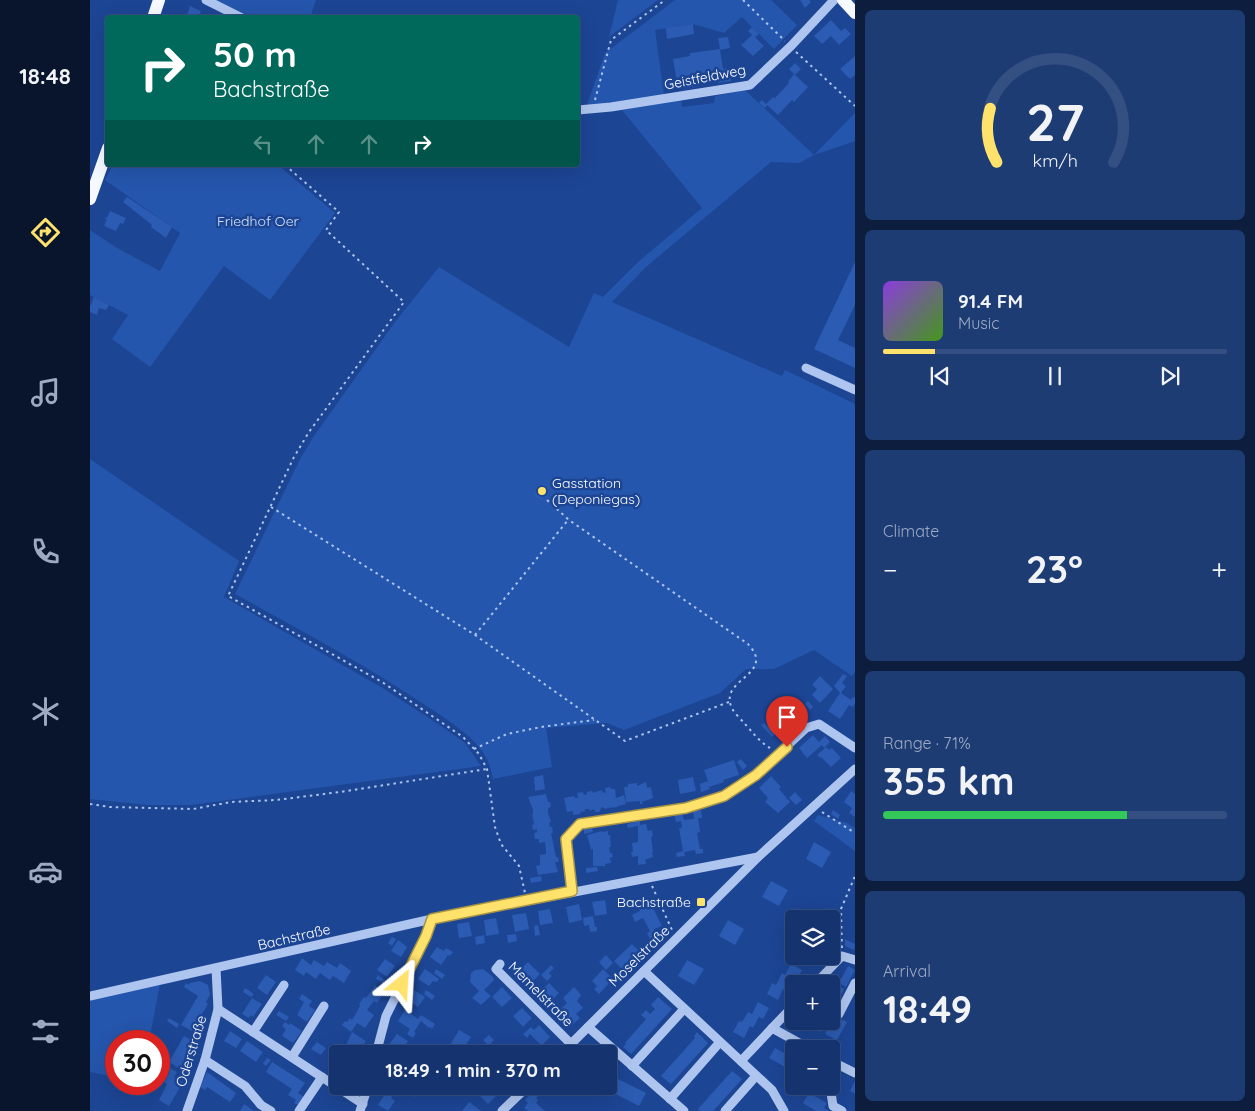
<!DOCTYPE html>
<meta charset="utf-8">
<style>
:root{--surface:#15346f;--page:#1e3c74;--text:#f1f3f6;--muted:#9daac3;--line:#344f82;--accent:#ffe26c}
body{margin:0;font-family:Quicksand,sans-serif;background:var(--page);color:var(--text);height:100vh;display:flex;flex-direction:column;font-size:19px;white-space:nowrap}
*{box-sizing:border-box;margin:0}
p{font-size:16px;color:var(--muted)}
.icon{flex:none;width:28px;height:28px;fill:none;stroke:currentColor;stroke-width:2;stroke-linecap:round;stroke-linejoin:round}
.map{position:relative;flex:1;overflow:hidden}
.side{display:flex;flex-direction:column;gap:10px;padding:10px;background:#0c1d3d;width:400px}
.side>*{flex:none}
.hud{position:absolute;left:15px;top:15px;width:475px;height:152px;border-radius:5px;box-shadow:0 5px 20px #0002,0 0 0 1px var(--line);background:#00695c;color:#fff;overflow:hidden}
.controls{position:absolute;left:695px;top:910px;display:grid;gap:10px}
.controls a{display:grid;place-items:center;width:55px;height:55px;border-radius:5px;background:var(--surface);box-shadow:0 5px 20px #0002,0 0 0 1px var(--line);font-size:25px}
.speed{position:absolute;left:15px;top:1030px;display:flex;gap:10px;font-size:25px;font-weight:700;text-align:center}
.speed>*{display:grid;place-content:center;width:65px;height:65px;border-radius:50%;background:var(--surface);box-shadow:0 5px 20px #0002,0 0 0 1px var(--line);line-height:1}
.speed .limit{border:8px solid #d22;background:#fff;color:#111}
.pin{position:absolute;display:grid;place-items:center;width:42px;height:42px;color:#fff;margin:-51px -21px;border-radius:50% 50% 50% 0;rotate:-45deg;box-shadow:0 0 5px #0007}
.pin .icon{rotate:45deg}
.me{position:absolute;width:55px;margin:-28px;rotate:27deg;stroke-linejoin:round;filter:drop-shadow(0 0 4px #0008)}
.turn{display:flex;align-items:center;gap:18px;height:105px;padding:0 25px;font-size:22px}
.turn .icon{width:65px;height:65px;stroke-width:2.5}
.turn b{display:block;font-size:35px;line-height:42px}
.lanes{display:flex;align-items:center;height:48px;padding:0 25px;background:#0003;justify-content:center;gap:25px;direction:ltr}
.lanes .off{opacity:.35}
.big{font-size:38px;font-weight:700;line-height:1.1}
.side .widget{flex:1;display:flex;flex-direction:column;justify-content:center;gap:8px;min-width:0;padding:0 18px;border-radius:8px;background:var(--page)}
.side .dial{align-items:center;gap:0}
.dial svg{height:130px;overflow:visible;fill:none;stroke:var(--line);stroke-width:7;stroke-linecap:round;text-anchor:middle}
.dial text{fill:var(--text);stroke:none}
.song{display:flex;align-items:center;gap:15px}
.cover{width:60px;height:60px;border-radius:8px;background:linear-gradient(135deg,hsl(270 70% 55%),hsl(100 70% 35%))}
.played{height:5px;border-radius:2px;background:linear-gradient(90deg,var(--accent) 15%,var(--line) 15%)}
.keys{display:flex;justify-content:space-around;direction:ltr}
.heat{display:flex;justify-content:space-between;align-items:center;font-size:28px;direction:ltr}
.charge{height:8px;border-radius:4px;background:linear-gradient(90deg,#34c759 71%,var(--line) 0)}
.trip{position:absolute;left:239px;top:1045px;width:288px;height:50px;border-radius:5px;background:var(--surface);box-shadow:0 5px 20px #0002,0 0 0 1px var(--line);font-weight:700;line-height:50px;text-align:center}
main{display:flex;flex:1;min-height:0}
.tab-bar{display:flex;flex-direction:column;width:90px;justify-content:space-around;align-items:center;background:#08152c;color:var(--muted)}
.tab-bar .icon{width:35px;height:35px}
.tab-bar .active{color:var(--accent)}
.tab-bar b{font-size:22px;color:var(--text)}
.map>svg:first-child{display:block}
.green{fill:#2556ad}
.building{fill:#2b5bb2}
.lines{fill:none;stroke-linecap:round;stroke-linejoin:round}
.path{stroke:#aec5ef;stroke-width:2;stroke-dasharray:2.5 4;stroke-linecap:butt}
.minor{stroke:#aec5ef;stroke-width:9}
.major{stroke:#f6f9ff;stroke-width:12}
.route-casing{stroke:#a69346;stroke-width:12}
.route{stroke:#ffe26c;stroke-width:9}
.poi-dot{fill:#ffe26c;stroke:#1c4594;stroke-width:2}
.labels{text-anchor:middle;stroke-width:5;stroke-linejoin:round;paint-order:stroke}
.street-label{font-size:14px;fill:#fff;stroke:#1c4594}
.park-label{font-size:14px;fill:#d4e2fb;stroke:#1c4594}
.poi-label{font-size:14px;fill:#fff;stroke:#1c4594;text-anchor:start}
</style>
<main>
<nav class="tab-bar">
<b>18:48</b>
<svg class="icon active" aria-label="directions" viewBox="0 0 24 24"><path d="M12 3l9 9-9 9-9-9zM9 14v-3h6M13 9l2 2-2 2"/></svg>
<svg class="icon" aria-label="music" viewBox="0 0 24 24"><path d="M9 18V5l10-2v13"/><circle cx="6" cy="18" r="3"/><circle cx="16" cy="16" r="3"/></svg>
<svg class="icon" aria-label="phone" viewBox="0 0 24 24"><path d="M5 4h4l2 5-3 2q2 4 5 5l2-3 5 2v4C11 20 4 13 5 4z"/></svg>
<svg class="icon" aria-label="climate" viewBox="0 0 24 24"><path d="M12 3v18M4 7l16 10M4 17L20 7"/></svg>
<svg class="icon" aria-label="car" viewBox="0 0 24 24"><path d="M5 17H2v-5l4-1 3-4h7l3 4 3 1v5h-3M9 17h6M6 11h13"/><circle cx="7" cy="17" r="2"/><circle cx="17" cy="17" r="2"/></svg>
<svg class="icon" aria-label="filters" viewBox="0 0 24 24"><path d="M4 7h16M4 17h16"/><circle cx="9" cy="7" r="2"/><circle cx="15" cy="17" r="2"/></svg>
</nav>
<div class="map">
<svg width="765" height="1111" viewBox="0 0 765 1111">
<rect width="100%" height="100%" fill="#1c4594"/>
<g class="green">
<path d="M125 0H226L220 18 160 17Z"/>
<path d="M528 0H568L519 37Z"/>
<path d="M585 0H681L707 25 684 49 652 17 634 33 603 24 565 30 574 95 496 108 515 53Z"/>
<path d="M655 90 724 155 765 113V141L724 155 709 163 681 162 556 267 522 302 692 376 695 370 765 404V672L762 676 724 650 684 669H656L630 693 534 730 517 723 456 728 462 767 403 779C401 769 398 759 392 751 377 731 353 717 332 703 272 663 208 629 145 594L210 459 224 436 305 322 349 267 479 347 504 293 513 297 548 262 612 208 532 110 591 100 592 107 624 103 625 96Z"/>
<path d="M23 165H188L245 213 180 300 134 266 60 367 22 339 38 315 0 295V230L27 248 70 271 90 233 15 180Z"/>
<path d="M0 459 149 561 134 597 291 687 351 726 375 743 391 766 101 805H58L0 799Z"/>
<path d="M728 815 757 823 765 828V851L724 821Z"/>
<path d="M70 984 59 1041H26V1077L0 1072V1000Z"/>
</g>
<g class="building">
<path d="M710 0H719L721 2 715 8Z"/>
<path d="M100 6 111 11 108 18H96Z"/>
<path d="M741 20 751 31 755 28 761 34 749 45 741 36 732 44 724 36Z"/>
<path d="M603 24 604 34 577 39 576 28Z"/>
<path d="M662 27 669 34 665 37 674 46 663 56 651 45 662 35 658 31Z"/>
<path d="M638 37 640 48 630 50 633 69 639 68 641 81 628 83 626 71 607 74 609 86 588 89 583 59 600 56V53L630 49 628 38Z"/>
<path d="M765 56V75L760 79 750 69Z"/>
<path d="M705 63 711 69 705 75 699 69Z"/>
<path d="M704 74 718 87 704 102 702 100 688 115 677 105 675 108 669 103 672 100 676 104 683 97 685 98 699 83 698 82Z"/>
<path d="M37 197 82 227 76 238 61 227 62 225 33 202Z"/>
<path d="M20 211 36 218 33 224 30 223 26 231 14 226 17 219H15L16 217 17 218Z"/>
<path d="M765 262V305L748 340 765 348V368L724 349Z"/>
<path d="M4 297 19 305 16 310 9 308 7 315 0 312V305H1Z"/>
<path d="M453 483 459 488 451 500 444 495Z"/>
<path d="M753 674 757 676 752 683 756 686 751 693 761 700 763 697 765 698V704L762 707 759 705 750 719 738 711 750 693 744 686Z"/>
<path d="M730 676 743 689 730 703 722 695 727 689 722 685Z"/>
<path d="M702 696 709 704 707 707 713 717 691 740 685 734 682 737 671 725 674 723 681 729 688 722 686 721 698 711 697 709 703 703 699 699Z"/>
<path d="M718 701 723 707 720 710 715 704Z"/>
<path d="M723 735 729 742 735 736 740 742 734 748 732 745 717 758 709 748Z"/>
<path d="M736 747 739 750 742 748 751 758 741 767 731 757 730 758 727 755Z"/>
<path d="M651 759 657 766 653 770 647 762Z"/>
<path d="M644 760 649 775 633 780 634 782 619 787 620 789 611 792 610 784 618 781 614 770Z"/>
<path d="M453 775 455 789 445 791 444 777Z"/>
<path d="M681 776 691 787 689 789 700 802 688 813 675 802 678 798 669 788Z"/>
<path d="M603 777 606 791 590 794 588 780Z"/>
<path d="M556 782 557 788 561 787 563 798 552 802 553 804H550V801L536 802 534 787H538V784L547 783V786Z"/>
<path d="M520 787 521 789H525L526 798 534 795 536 804 528 806V807L518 808 516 809 512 807 509 812H505L504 809 500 811 499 809H495V811L490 812 491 814 483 815V811L477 812 474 798 484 796 485 798H488L487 793 493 792 494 795 497 794V792L502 791 503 793 512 790V792L516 793 515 788Z"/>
<path d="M761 791 765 794V817L759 813 762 808 754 802Z"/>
<path d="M705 792 712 800 706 805 699 798Z"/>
<path d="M456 794 458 802H460L461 807 458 808V813L461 822 459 823 460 827H462L463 833H461L466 857H468L469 862H465L468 872 448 875 446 866 450 865V855L456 854V850L455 842 449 843V839H445L444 833 447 832V829L443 830 442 825 444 824 442 814H443V810L438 797Z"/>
<path d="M611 810 612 818H608L610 832 607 833 610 849H613V853L606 854 605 850 594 852 595 856 587 857 586 853 593 851 589 828H592L591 821 586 822 584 814 592 813 594 820 604 819 603 811Z"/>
<path d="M743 810 750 815 748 819 741 814Z"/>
<path d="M550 821V825L556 824 558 831 562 830 563 836 561 837 563 852H562L563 857 555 860 556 864 548 865V856L542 857 541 852H543L542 843 548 842V826L538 828 537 824Z"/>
<path d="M502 828 503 832 494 834V829Z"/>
<path d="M512 831V832L518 831V835H520L521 847H519L520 853H522L523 857 520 858 521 863 515 864V866H503V849L501 850 497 835Z"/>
<path d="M724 842 741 852 732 868 716 859Z"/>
<path d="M507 867 508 871 496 873V868Z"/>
<path d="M451 876 452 881 441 883 440 878Z"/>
<path d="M681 881 698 890 689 906 672 897Z"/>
<path d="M544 898 546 902 539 905 537 901Z"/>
<path d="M558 898 572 926 564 929 568 937 561 941 557 933 560 931 553 918 545 922 542 915 550 911 547 904Z"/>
<path d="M515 900 517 914 505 916 502 902Z"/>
<path d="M489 904 492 920 479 923 476 907Z"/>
<path d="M460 909 463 923 450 925 448 911Z"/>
<path d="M436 913 439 929 425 932 422 915Z"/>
<path d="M503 916 505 927H507V931L500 932 499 925 494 926 493 918Z"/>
<path d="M406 918 409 934 396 936 394 920Z"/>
<path d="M638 920 654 929 645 945 629 936Z"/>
<path d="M379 922 382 936 369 938 367 924Z"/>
<path d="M741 922 748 926 746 930 741 927Z"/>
<path d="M448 925 450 935 445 936 444 926Z"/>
<path d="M741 930 747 933 741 943Z"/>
<path d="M426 934 427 941 418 943 417 935Z"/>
<path d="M394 935 395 943 386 945 385 937Z"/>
<path d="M302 937 306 939 302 946 298 943Z"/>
<path d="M755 939 765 944 764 950 755 946Z"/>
<path d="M308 940 317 947 311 957 301 951Z"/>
<path d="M542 944 549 951 543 958 545 959 533 970 524 961Z"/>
<path d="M347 947 354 951 356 948 363 952 360 956 358 955 351 965 340 957Z"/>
<path d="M516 955 523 963 516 970 509 962Z"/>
<path d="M710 956H726L722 963Z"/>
<path d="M212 958 221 965 224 960 234 966 237 962 247 968 250 963 261 971 254 983 243 976 240 980 230 973 226 979 216 972 214 976 205 970Z"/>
<path d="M295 959 305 966 297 977 287 970Z"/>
<path d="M597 960 614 969 604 985 588 976Z"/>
<path d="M438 962 450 974 441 983 429 971Z"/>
<path d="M701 964 712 970 706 981 703 980 697 991 693 989 688 1000 677 994 682 983 686 985 692 973 695 975Z"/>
<path d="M461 965 464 968 459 973 462 976 457 981 451 975Z"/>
<path d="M758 966 765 970 756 987 749 983Z"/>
<path d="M335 969 349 979 347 982 343 981 339 986 328 979Z"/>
<path d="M346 969 355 975 352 979 344 973Z"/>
<path d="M393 969 402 976 404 980 394 990 401 996 391 1005 382 998 389 991 380 982 381 973 385 970Z"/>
<path d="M513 969 523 979 509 994 504 989 507 986 502 981Z"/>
<path d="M176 975 186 982 177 995 167 988Z"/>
<path d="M288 975 295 980 293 983 286 979Z"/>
<path d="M110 981 118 985 120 995 116 1002 118 1004 102 1031 91 1025 108 996 94 987 96 983 99 985 100 983Z"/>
<path d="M459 983 469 993 460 1002 450 992Z"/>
<path d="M742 983 754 989 741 1014V985Z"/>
<path d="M285 985 295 992 287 1003 284 1001 277 1010 284 1015 275 1028 267 1023 261 1032 252 1025 255 1021 257 1022 260 1018 262 1020 268 1010 270 1005 269 1004 274 997 276 998Z"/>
<path d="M412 987 422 998 412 1007 402 997Z"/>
<path d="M484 987 491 995 487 1001 493 1008 486 1014 490 1018 482 1025 469 1011 477 1003 473 998Z"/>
<path d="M155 988 164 994 161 997 153 992Z"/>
<path d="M324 990 335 997 328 1007 318 1000Z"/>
<path d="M336 990 345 996 342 1000 334 994Z"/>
<path d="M212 994 222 1001 219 1006 225 1010 217 1022 207 1015 214 1002 209 999Z"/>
<path d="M568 997 582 1009 541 1054 533 1047 536 1044 535 1043 556 1019 551 1015 556 1010 560 1014 565 1009 561 1005Z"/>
<path d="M162 998 172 1004 163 1017 161 1015 159 1018 152 1014Z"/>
<path d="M668 1002 679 1008 673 1019 669 1017 663 1028 660 1026 654 1038 643 1032 649 1021 652 1022 658 1012 662 1014Z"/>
<path d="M432 1008 442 1018 433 1027 423 1016Z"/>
<path d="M315 1010 328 1019 331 1015 345 1024 342 1029 340 1027 339 1028 331 1021 324 1032 326 1033 323 1038 317 1034 320 1029 308 1021Z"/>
<path d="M189 1011 199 1017 196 1021 186 1015Z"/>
<path d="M745 1016 757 1022 747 1040 735 1034 738 1028 734 1026 731 1032 719 1026 722 1021H742Z"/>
<path d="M79 1018 89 1024 87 1028 77 1021Z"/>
<path d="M195 1022 199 1025 200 1023 212 1031 203 1043 192 1036 196 1029 192 1026Z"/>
<path d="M449 1025 460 1037 451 1046 457 1052 456 1054H440L450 1044 440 1034 437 1038 433 1034 441 1027 444 1030Z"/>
<path d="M369 1030 381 1037 376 1045 378 1047 374 1054 360 1045Z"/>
<path d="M140 1031 152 1039 146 1048 134 1041Z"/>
<path d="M262 1032 276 1041 268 1053 270 1054H257L261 1048 256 1045Z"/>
<path d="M607 1032 618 1043 581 1084 571 1076 605 1038 604 1036Z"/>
<path d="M307 1034 318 1041 310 1054H302L304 1050 298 1046Z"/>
<path d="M399 1035 404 1040 399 1046 393 1040Z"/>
<path d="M94 1036 106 1043 90 1069 79 1062Z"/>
<path d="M157 1041 173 1052 166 1062 150 1051Z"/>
<path d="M227 1042 236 1048 231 1055 221 1049Z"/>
<path d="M685 1048 703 1058 700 1063 704 1065V1079L694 1073 697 1068 679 1058Z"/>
<path d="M177 1058 181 1060 176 1066 173 1064Z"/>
<path d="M69 1062 87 1072 84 1077 93 1082 79 1106 69 1100 77 1084 71 1080 76 1072 69 1067Z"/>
<path d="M182 1062 215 1083 208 1093 214 1097 208 1105 204 1103 206 1100 198 1095 202 1089 176 1072Z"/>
<path d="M518 1062 527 1067 522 1076 556 1093 549 1106 516 1089 521 1080 518 1079Z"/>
<path d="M642 1071 652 1079 623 1111H611L608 1109Z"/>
<path d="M117 1072 146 1093 140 1102 117 1087 115 1090 110 1087Z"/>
<path d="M765 1081V1094L760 1091Z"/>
<path d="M294 1086H309L301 1098 305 1101 298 1111 288 1105 295 1094 291 1091Z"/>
<path d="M311 1086H321L328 1091 324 1097Z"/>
<path d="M400 1086 409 1093 398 1104 390 1096Z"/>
<path d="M445 1090 450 1094 446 1098 448 1100 446 1103 455 1111H438L434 1108 438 1103 435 1100Z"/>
<path d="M719 1093 737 1103 734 1108 739 1111H726L713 1103Z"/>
<path d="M379 1102 391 1111H372Z"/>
<path d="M154 1104 164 1111H150Z"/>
</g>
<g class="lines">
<g class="path">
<path d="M653 0 695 41"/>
<path d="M706 52 765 106"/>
<path d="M505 100 521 40 575 0"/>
<path d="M195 165 249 212 236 230 314 302 219 432 204 457 138 596 292 682 373 737 389 754 397 769 405 827 411 844 429 866 435 893"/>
<path d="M457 500 479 520 658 644C660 647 664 651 665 654 673 675 636 681 640 702 641 711 650 718 655 724 663 733 670 742 680 748"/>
<path d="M181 507 385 635 535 741 639 702"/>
<path d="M385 635 478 520"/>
<path d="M384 749 417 734 451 727 504 720"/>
<path d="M0 804 20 807 103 809 141 802 186 800 250 792 397 769"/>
<path d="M732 812 765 833"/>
<path d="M562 886 582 930"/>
<path d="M752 948 751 909 765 876"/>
</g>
<g class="minor">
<path d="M116 0 152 18"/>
<path d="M488 110 521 107 660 85 701 46 744 0"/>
<path d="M716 368 765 390"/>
<path d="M483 891 476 839 490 824 596 808 634 796 666 775 716 728 729 724 765 748"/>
<path d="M410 964 406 969 481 1044"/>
<path d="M554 971 682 1090 694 1111"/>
<path d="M725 984 752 956 765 960"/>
<path d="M0 996 342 919 668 857"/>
<path d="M128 1009 273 1104"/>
<path d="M749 1014 765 983"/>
<path d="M498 1027 594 1111"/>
<path d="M682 1028 720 1049"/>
<path d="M163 1032 194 985"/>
<path d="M286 1054 296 1016 336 936 342 919"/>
<path d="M471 1054 668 857 765 769"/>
<path d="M202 1057 234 1006"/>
<path d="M115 1060 155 1086 171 1105 181 1111"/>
<path d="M651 1061 704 1005"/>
<path d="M743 1062 765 1073"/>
<path d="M542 1066 594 1009"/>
<path d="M740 1086 743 1106 752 1111"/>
<path d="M580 1099 630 1042"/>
<path d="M97 1111 115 1060 128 1009 126 968"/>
<path d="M209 1111 232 1077"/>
<path d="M270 1111 278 1086"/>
<path d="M412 1111 438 1086"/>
<path d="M635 1111 666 1076"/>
</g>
<g class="major">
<path d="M753 0 765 13"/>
<path d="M63 18 69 0"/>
<path d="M0 199 18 148"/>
</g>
</g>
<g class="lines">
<g class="route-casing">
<path id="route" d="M312 984 336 936 342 919 482 891 476 839 490 824 596 808 634 796 666 775 697 747"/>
</g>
<use href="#route" class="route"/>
</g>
<g class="poi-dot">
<circle cx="452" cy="491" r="5"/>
<rect x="606" y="897" width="10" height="10" rx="2.5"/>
</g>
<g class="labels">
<g class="street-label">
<text transform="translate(615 77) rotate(-11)" y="5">Geistfeldweg</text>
<text transform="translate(204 937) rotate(-13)" y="5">Bachstraße</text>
<text transform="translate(549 956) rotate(-45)" y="5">Moselstraße</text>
<text transform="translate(451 994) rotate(45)" y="5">Memelstraße</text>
<text transform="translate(101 1051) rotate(-73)" y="5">Oderstraße</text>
</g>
<g class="park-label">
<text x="168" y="226">Friedhof Oer</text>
</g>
<g class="poi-label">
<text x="462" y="488">Gasstation<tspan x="462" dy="16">(Deponiegas)</tspan></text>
<text x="601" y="907" text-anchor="end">Bachstraße</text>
</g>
</g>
</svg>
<div class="controls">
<a><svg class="icon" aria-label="layers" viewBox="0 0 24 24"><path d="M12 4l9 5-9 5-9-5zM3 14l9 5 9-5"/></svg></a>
<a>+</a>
<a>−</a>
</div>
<div class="speed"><div class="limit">30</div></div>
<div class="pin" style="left:697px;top:747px;background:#d93025"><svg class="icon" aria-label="arrive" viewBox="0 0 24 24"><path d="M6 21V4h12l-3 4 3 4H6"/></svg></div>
<svg class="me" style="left:312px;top:984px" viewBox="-20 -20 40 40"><path d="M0-17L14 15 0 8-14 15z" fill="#ffe26c" stroke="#fff" stroke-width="4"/></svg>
<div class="trip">18:49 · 1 min · 370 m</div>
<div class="hud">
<div class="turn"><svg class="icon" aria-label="right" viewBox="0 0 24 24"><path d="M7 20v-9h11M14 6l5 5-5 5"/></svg><div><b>50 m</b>Bachstraße</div></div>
<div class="lanes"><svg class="icon off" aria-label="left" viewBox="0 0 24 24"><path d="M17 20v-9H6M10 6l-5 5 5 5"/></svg><svg class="icon off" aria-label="ahead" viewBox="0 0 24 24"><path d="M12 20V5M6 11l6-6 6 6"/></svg><svg class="icon off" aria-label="ahead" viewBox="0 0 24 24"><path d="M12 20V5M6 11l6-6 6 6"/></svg><svg class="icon" aria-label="right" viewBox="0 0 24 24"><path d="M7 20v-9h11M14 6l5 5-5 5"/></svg></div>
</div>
</div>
<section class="side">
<div class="widget dial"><svg viewBox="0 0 100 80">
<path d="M14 69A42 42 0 1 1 86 69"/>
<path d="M14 69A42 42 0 0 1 10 36" stroke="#ffe26c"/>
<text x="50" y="56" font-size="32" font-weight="700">27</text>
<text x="50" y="72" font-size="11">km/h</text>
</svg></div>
<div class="widget">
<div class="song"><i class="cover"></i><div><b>91.4 FM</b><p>Music</p></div></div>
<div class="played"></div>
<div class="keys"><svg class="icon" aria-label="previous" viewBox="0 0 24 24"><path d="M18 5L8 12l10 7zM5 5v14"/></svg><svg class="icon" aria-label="pause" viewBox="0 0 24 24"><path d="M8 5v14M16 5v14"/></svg><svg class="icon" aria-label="next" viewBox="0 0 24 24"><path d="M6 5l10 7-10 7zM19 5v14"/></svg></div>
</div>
<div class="widget"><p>Climate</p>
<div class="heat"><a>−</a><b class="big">23°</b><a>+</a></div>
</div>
<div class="widget"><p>Range · 71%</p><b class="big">355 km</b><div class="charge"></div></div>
<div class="widget"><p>Arrival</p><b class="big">18:49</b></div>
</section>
</main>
